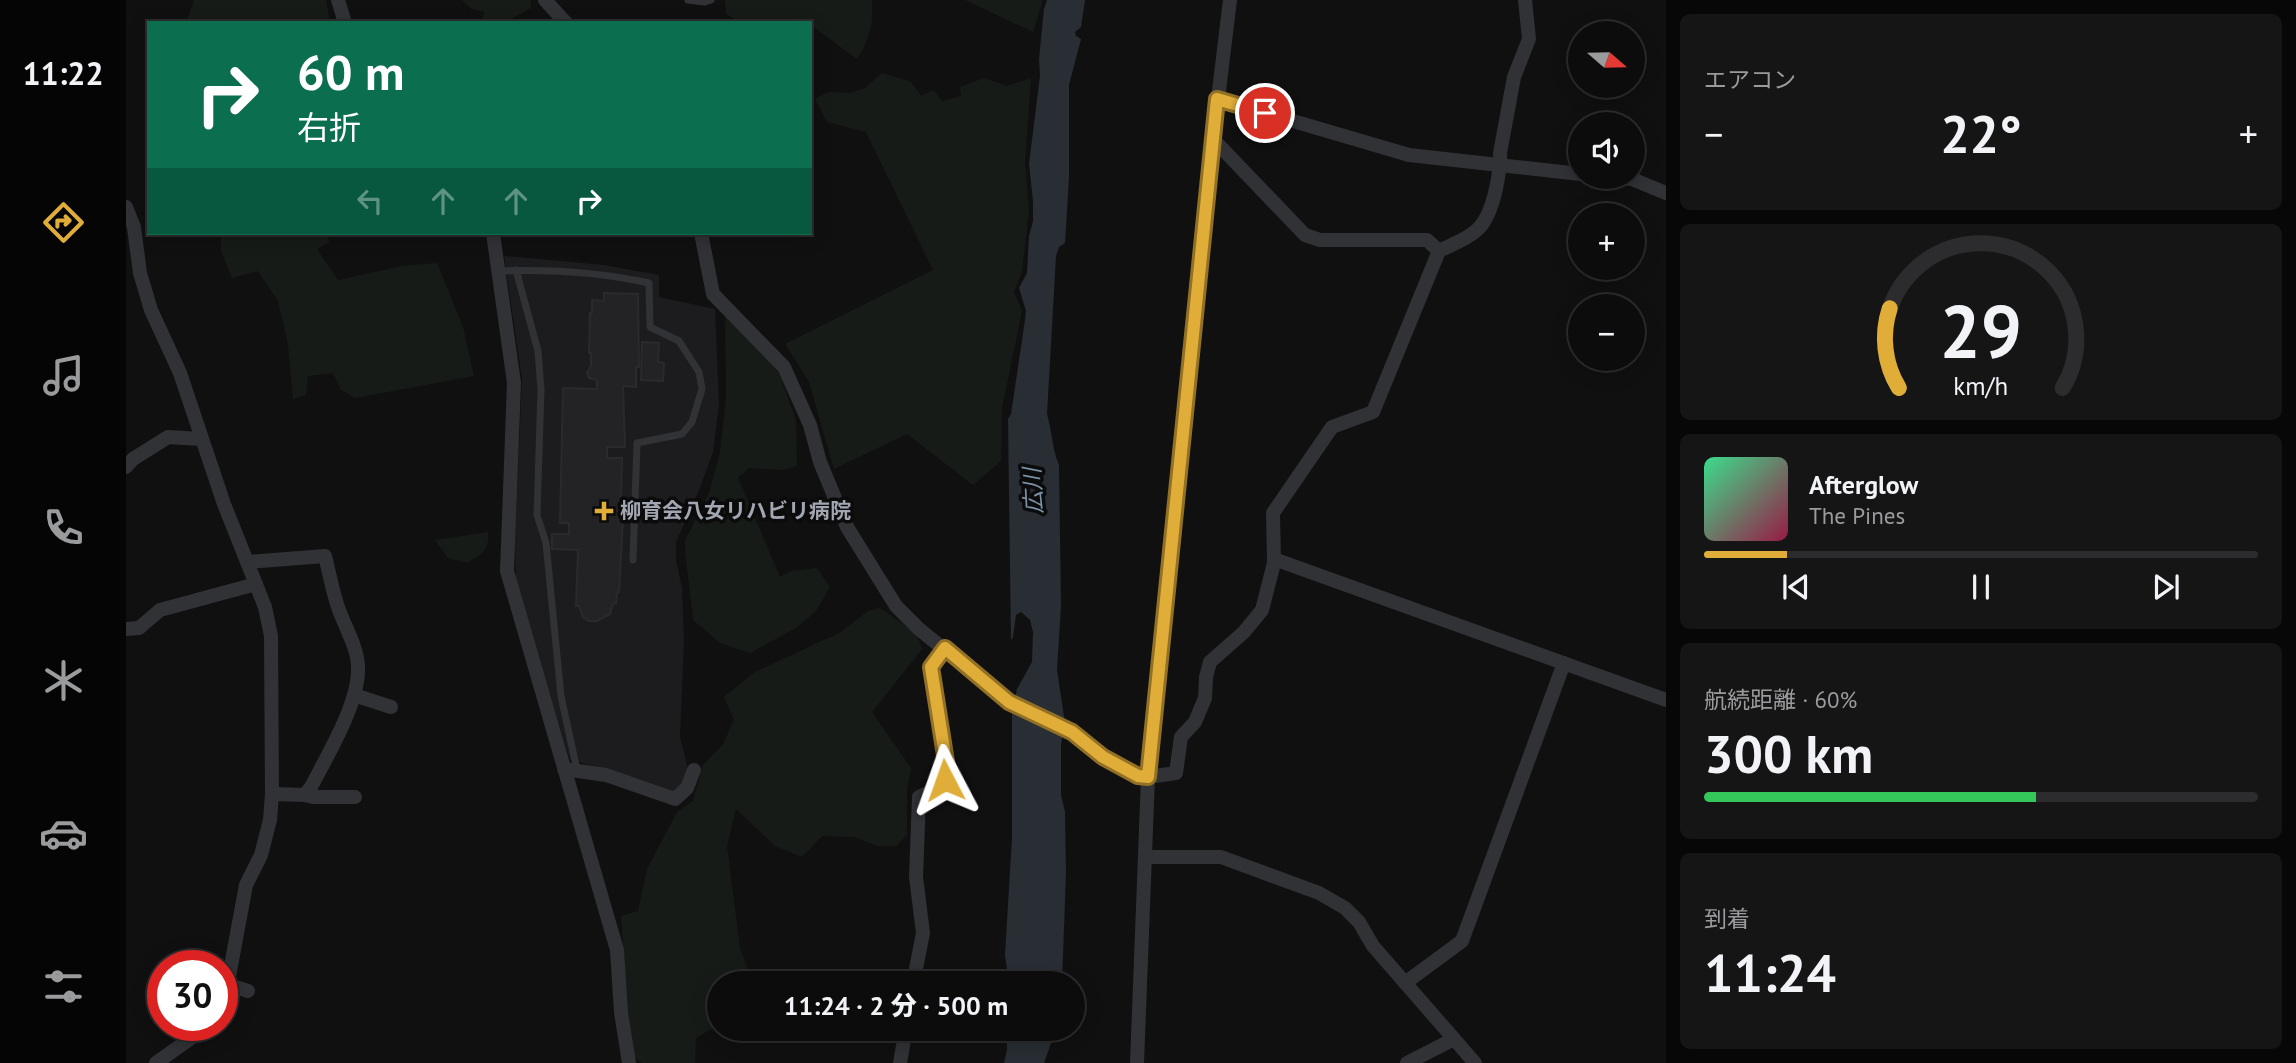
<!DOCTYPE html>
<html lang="ja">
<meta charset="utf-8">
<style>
:root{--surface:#0c0c0d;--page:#151516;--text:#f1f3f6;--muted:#9a9b9d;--line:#2c2c2e;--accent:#e0ad39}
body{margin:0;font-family:"PT Sans","Noto Sans JP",sans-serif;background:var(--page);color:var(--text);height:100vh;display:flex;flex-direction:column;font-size:26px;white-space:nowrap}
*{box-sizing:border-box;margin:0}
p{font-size:23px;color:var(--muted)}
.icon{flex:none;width:38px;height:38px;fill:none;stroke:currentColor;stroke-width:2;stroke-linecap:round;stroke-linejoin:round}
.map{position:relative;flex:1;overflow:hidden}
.side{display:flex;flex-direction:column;gap:14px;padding:14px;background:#070707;width:630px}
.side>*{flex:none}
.banner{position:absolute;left:21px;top:21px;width:665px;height:214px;border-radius:0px;box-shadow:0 4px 18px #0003,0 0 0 2px var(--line);background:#0b6e4f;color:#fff;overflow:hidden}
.needle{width:46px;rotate:110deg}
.fabs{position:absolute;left:1442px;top:21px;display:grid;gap:14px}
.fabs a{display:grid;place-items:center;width:77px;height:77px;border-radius:50%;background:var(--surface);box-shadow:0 4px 18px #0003,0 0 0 2px var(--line);font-size:35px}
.speed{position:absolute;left:21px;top:950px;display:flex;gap:14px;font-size:35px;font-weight:700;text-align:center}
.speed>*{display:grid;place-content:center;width:91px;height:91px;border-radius:50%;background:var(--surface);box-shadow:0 4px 18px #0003,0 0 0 2px var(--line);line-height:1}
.speed .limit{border:10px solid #d22;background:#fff;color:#111}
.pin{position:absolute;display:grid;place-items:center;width:60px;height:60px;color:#fff;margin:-30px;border:4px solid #fff;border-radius:50%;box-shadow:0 2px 7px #0007}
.me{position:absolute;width:77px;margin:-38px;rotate:356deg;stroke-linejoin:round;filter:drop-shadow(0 0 5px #0008)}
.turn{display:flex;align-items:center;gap:24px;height:147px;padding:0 35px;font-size:32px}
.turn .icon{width:91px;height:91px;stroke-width:2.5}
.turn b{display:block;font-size:49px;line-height:60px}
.lanes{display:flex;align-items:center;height:66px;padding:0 35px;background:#0003;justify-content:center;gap:35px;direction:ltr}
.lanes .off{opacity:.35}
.big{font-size:52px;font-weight:800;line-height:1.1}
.side .card{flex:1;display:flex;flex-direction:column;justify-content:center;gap:10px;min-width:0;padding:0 24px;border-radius:10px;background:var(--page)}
.side .dial{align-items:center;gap:0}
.dial svg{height:182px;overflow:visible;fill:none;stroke:var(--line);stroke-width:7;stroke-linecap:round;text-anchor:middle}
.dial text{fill:var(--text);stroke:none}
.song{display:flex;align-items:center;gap:21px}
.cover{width:84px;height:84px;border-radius:10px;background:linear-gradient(135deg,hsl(150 70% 55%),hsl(340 70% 35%))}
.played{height:7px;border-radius:4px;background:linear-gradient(90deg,var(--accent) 15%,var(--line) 15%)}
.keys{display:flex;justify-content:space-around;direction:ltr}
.heat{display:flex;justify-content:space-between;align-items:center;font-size:38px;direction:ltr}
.charge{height:10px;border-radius:5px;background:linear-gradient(90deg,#34c759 60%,var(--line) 0)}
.trip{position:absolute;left:581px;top:971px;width:378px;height:70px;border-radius:35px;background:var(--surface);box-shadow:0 4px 18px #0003,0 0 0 2px var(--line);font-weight:800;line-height:70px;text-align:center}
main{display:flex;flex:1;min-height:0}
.dock{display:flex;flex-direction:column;width:126px;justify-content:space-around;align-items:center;background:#050505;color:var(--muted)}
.dock .icon{width:49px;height:49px}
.dock .active{color:var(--accent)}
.dock b{font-size:32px;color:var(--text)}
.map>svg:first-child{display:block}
.built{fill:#1c1c1e}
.green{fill:#171b18}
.water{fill:#282e33}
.building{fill:#232325;stroke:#2a2a2d;stroke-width:2}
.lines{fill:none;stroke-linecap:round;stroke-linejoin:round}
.service{stroke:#313236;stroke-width:7}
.minor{stroke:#313236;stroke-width:14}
.route-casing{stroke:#927025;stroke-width:18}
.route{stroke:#e0ad39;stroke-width:12}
.poi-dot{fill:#e0ad39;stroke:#0b0b0c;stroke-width:2.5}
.labels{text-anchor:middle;stroke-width:7;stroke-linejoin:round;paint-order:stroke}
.poi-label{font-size:21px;font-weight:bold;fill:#a2a6b1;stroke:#0b0b0c;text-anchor:start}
.water-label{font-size:23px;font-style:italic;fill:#7c93a9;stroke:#0b0b0c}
</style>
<main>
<nav class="dock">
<b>11:22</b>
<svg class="icon active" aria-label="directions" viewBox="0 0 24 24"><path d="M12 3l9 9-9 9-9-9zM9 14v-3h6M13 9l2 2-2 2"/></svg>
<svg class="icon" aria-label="music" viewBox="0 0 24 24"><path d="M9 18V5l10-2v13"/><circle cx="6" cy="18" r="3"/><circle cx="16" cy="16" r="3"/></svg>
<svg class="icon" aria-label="phone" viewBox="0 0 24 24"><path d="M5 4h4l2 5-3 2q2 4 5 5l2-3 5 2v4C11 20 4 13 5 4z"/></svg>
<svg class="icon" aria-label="climate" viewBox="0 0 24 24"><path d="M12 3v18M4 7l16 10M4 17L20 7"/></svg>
<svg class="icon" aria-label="car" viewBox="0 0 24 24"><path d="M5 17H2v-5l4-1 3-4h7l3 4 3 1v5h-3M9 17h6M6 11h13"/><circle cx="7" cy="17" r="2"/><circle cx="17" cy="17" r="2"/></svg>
<svg class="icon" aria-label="filters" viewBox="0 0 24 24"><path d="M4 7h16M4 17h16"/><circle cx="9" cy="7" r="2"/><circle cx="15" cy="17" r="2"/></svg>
</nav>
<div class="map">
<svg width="1540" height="1063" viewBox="0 0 1540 1063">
<rect width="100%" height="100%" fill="#101011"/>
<path class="built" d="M378 256 478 265 533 275V297L589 309 593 404 587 452 574 488 550 542V560L556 588 558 641 554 737 563 773 561 782 545 794 485 770 444 760 390 582 389 543 396 379Z"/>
<g class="green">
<path d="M68 0H200L204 23H60Z"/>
<path d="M336 0H405V8L387 18 383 23H356L358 12 345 9Z"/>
<path d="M599 0H746C747 26 744 37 731 59L686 26 684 37V23H615L600 14Z"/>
<path d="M839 0H917L907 32Z"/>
<path d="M756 73 785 82 795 96 807 90 816 101 835 96 834 87 858 78 881 86 905 78 899 161 903 210 896 272 888 292 896 311 876 408 875 461 847 485 781 434 708 469 683 382 659 344 807 270 740 132 701 122 689 99 702 92 724 93 739 88Z"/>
<path d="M95 233H201L203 242 191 249 212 280 276 266 311 263 337 327 348 376 229 398 215 390 207 373 182 376 180 395 167 399 162 344 152 301 132 271 106 278 95 251Z"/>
<path d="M599 313 624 337 653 373 670 420 671 466 657 470 623 468 612 478 654 577 665 571 691 568 704 587 690 611 670 628 624 653 594 643 567 620 559 551V541L584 490 594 452 600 397Z"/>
<path d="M362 532C363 552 357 553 341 563L322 558 309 540Z"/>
<path d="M754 608 790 633 796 649 746 712 785 768 781 790V835L770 846H751L728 837 696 836 676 857 649 846 610 809 601 846 614 948 627 983 593 984 591 1026 570 1038 569 1063H516L509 1058 502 1011 495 916 512 911 521 869 551 812 567 801 577 765 597 744 608 720 598 697 629 672 715 632 742 611Z"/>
</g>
<g class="water">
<path d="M921 0H959L955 27 949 32 950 36 955 39 943 85V177L939 243 933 247 930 256 921 414C926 431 926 448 933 465L935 606 931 670 939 723 935 744V795L939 812 940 872 936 983 876 984 882 978 879 955 886 838V713L891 689 906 662 907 632 904 620 895 612 890 615 887 637 885 640 882 419 885 414 899 320 900 311 893 288 901 273 903 236 907 221V201L903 164 914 76 913 59 918 9Z"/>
<path d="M881 1029H930L918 1063H878L881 1050Z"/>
</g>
<g class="building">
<path d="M478 293 512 294 513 367H510V387L497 386 499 447H481V458H496L495 499H498L493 592H491L490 603 487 604 484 614 471 621H463L457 617 453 606H450L452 550 426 549V534H443V523H434L437 388 471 389V380L463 378 461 373 465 366V353H463L464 313H466V300L478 301Z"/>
<path d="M516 342 533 343 532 362 538 363 537 381 515 380Z"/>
</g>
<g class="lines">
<g class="service">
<path d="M562 0 579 2 585 0"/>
<path d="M390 270 412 351 415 390 411 515 420 543 435 696 451 770"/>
<path d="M373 271C424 269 473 272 523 283L524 327 553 341 573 372 576 389 566 422 556 434 511 443 507 560"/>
</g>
<g class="minor">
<path d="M212 0 219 23"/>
<path d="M419 0 440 23"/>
<path d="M1092 99 1283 155 1454 174"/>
<path d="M1088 140 1179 235 1194 240H1301L1313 251"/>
<path d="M1486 177 1506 179 1540 193"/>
<path d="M0 207 8 227 14 273 25 310 54 373 98 504 139 607 145 636 146 794 144 820 135 855 120 885 96 1014"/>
<path d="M367 233 388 383 381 571 491 950 495 1012 503 1063"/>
<path d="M575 233 587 294 658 367 684 425 694 462 721 527 770 606 793 629 883 702 946 732 977 757 1011 776 1022 777 1050 773 1055 737 1069 722 1079 698 1080 677 1084 662 1118 632 1136 610 1148 563 1147 513 1206 427 1247 412 1313 251C1348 234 1359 233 1369 193 1372 179 1375 167 1374 153L1388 77 1403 39 1399 0"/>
<path d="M0 467 7 459 42 437 76 439"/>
<path d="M1148 559 1540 700"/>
<path d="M121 562 199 556C203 572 206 588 211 604 217 624 231 645 232 666 234 702 201 756 185 787L179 795 146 794"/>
<path d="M0 629 13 628 34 610 130 584"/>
<path d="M228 695 265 707"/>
<path d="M438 769 480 775 549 799 561 788 568 770"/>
<path d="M179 795 187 797H229"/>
<path d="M1020 857H1095L1193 893 1219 908 1233 922 1247 946 1349 1063"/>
<path d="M1279 983 1336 941 1438 663"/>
<path d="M787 984 797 933 790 877 793 797C810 789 818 788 821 769L805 667 819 648"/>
<path d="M103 985 122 991"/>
<path d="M30 1063 82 1026"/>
<path d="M774 1063 780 1029"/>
<path d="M1011 1063 1022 777 1092 99 1104 0"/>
<path d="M1281 1063 1328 1039"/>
</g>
</g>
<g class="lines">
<g class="route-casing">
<path id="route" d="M819 780 821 768 805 667 819 648 883 702 946 732 977 757 1012 776 1022 777 1091 99 1139 113"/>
</g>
<use href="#route" class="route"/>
</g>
<path class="poi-dot" d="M474.5 500.5h7v7h7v7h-7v7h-7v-7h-7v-7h7z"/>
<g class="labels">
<g class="poi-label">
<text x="494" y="518">柳育会八女リハビリ病院</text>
</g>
<g class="water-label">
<text transform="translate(907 491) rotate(-93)" y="8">広川</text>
</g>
</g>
</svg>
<div class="fabs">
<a><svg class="needle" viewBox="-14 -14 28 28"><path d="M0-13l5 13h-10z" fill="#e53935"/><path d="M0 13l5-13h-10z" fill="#9a9b9d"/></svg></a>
<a><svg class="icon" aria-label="sound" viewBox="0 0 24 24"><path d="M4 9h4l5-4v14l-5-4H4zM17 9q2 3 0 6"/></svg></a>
<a>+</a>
<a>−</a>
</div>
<div class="speed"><div class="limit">30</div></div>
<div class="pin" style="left:1139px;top:113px;background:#d93025"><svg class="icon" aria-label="arrive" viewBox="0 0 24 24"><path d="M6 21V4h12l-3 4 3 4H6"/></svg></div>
<svg class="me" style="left:819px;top:780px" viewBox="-20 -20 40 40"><path d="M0-17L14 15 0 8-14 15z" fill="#e0ad39" stroke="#fff" stroke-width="4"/></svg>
<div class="trip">11:24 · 2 分 · 500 m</div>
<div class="banner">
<div class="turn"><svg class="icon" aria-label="right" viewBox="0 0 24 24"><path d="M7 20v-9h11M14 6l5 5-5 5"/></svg><div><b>60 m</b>右折</div></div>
<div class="lanes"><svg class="icon off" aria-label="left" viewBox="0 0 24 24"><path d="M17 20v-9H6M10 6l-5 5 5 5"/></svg><svg class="icon off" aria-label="ahead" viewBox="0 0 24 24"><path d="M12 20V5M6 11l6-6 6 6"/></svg><svg class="icon off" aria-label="ahead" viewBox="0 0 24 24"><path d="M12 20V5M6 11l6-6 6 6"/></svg><svg class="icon" aria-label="right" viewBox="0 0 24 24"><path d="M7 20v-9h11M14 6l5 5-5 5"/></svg></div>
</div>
</div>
<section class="side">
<div class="card"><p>エアコン</p>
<div class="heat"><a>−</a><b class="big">22°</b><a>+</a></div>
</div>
<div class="card dial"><svg viewBox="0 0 100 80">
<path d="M14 69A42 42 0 1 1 86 69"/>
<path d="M14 69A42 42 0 0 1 10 34" stroke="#e0ad39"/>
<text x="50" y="56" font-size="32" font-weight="700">29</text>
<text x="50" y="72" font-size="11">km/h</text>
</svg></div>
<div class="card">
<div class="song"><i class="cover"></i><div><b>Afterglow</b><p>The Pines</p></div></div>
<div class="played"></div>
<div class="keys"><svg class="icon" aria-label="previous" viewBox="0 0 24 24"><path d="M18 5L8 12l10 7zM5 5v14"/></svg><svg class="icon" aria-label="pause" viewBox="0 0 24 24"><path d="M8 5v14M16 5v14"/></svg><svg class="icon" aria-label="next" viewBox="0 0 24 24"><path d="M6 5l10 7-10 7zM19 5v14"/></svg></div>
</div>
<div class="card"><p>航続距離 · 60%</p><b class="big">300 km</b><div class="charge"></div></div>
<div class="card"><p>到着</p><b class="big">11:24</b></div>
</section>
</main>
